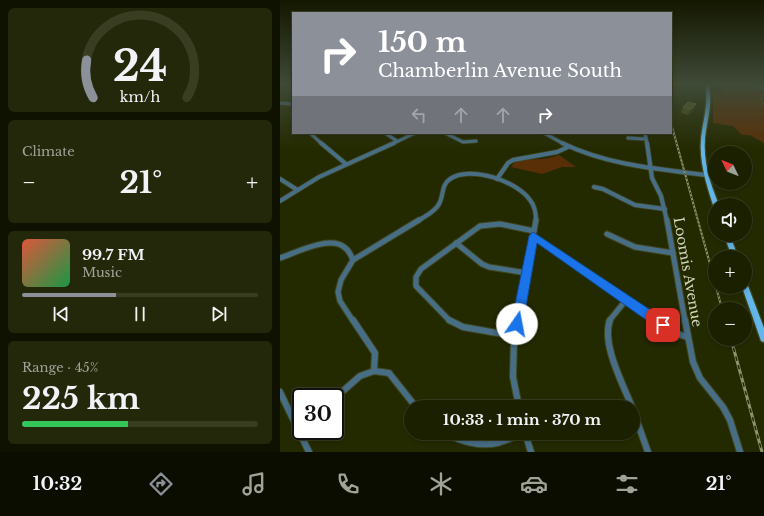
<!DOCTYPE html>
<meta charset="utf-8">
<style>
:root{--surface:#1b2000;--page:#24280a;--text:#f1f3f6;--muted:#a0a399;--line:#393e22;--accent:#8c9099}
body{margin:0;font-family:"Libre Baskerville",serif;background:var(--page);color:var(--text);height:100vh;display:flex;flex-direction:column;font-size:15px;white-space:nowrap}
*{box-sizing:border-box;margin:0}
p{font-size:13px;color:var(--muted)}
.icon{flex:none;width:22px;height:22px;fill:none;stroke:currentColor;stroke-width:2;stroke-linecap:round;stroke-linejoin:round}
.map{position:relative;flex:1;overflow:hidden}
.side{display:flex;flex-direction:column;gap:8px;padding:8px;background:#0f1200;width:280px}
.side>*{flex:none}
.hud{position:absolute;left:12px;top:12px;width:380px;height:122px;border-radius:0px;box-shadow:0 2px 6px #0003,0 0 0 1px var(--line);background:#8c9099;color:#fff;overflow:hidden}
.needle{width:26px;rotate:313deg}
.fabs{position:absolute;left:428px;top:146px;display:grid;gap:8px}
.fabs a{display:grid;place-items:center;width:44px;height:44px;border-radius:50%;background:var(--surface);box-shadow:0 2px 6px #0003,0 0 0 1px var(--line);font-size:20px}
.speed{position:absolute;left:12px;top:388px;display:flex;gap:8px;font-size:20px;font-weight:700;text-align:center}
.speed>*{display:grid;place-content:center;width:52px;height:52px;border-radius:50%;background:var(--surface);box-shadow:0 2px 6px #0003,0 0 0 1px var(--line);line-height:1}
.speed .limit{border:2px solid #111;border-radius:6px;background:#fff;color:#111}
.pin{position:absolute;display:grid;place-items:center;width:34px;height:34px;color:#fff;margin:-17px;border-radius:8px;box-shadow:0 2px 6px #0006}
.me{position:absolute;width:44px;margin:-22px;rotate:12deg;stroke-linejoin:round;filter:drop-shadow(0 0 3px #0008)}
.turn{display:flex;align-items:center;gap:14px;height:84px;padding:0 20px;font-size:18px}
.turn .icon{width:52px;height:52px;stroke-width:2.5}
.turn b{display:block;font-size:28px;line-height:34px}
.lanes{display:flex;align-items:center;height:38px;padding:0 20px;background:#0003;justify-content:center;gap:20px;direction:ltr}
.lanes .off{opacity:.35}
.big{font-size:30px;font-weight:700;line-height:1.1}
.side .card{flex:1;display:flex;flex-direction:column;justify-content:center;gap:6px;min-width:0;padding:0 14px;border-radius:6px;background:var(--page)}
.side .dial{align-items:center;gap:0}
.dial svg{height:104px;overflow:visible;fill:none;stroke:var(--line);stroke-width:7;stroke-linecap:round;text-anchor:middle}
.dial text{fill:var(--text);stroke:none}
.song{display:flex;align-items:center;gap:12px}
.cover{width:48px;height:48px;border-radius:6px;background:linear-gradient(135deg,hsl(10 70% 55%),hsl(140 70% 35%))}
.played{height:4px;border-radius:2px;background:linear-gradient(90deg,var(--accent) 40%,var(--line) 40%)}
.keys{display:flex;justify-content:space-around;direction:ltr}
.heat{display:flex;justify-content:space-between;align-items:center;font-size:22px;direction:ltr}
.charge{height:6px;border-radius:3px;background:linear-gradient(90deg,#34c759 45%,var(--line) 0)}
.trip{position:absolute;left:124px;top:400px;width:236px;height:40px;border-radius:20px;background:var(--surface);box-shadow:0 2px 6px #0003,0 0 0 1px var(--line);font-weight:700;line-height:40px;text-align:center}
.dock{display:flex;height:64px;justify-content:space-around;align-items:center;background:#0b0d00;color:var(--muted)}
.dock .icon{width:28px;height:28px}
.dock .current{color:var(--accent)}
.dock b{font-size:18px;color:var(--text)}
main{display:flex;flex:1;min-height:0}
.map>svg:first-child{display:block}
.green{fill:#592f07}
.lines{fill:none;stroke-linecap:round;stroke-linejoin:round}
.stream{stroke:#5a6513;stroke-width:1}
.minor-far3-casing{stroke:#40461e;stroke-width:4.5}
.minor-far2-casing{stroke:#40461e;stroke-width:5.5}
.minor-far1-casing{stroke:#40461e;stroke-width:7}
.minor-casing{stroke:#40461e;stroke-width:8}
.major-casing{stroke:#40461e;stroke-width:2.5}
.minor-far3{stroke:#486e86;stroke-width:3}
.minor-far2{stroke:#486e86;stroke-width:4}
.minor-far1{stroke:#486e86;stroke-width:5}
.minor{stroke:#486e86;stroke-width:6}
.major{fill:#64b6e8;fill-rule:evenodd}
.rail-far1-casing{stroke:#8c936f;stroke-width:2}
.rail-casing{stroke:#8c936f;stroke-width:3}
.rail-far1{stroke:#242a00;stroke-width:1;stroke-dasharray:2;stroke-linecap:butt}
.rail{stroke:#242a00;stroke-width:1.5;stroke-dasharray:4.5;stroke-linecap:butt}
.wall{fill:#484f11}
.shaded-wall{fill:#333a02}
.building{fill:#565e23;stroke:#6a723b}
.route{fill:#1a73e8;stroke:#114b97}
.labels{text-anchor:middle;stroke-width:4;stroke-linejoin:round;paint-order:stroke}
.near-street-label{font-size:14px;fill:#d3dabb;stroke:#242a00}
</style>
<main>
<section class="side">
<div class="card dial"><svg viewBox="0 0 100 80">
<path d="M14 69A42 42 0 1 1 86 69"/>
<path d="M14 69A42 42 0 0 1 9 40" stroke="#8c9099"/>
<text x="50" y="56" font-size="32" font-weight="700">24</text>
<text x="50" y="72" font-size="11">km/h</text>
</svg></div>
<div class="card"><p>Climate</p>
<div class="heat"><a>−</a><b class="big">21°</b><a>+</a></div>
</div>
<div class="card">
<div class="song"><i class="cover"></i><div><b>99.7 FM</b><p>Music</p></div></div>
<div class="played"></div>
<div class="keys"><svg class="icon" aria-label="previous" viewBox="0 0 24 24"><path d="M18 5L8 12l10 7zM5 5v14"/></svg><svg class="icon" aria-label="pause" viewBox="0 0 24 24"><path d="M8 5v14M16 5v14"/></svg><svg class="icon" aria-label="next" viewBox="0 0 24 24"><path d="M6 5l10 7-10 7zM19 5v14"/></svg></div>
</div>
<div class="card"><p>Range · 45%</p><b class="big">225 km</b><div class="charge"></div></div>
</section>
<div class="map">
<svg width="484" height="452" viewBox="0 0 484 452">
<rect width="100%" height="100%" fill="#242a00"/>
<g class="green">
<path d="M436 85H484V143L470 135H462L453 126 433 123V93H441L443 90 436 87Z"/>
<path d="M279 155 296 167H282L262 174 231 167C240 154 247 161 260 159 267 159 273 157 279 155Z"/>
</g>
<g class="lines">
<path class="stream" d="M484 95 480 99 484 104"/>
<g class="minor-far3-casing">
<g id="minor-far3">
<path d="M469 85 484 89"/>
<path d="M0 103 13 104"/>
<path d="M13 112V117"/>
<path d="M30 133 42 144"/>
<path d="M105 133 117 141"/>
<path d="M165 133 183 142 196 141"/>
<path d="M264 133 284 144"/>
<path d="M365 133 367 144"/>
<path d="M348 138 366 139"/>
<path d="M112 144 135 133"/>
</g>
</g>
<g class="minor-far2-casing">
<g id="minor-far2">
<path d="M41 143 66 164"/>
<path d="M282 143C327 165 377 169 426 175"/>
<path d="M367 143 372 178 381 196 387 221"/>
<path d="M0 179 16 189"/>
<path d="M217 179 228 163 233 160 277 152 288 147"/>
<path d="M314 187 323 189 355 205 385 209"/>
<path d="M0 201 39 177 114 143"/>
<path d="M138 221C145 216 155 212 159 204 164 195 161 185 170 179 190 165 237 181 250 200 255 206 256 213 256 221"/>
</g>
</g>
<g class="minor-far1-casing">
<g id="minor-far1">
<path d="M387 220 405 321"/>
<path d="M327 234 355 247 393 253"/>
<path d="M253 236 377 321"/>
<path d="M176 243 202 264 209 267 247 273"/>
<path d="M0 258C15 253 50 235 64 247 69 250 71 255 73 260"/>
<path d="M73 321 60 301 58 292 61 280 73 260 139 220"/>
<path d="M170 321 136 286V277L141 269 200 226 220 224 254 231"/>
<path d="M237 321 256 220"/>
<path d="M329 321 346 300"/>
</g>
</g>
<g class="minor-casing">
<g id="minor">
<path d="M73 320 95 353 94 371"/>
<path d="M169 320 183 327 234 336"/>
<path d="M237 320 234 336 233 377 239 407"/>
<path d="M330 320C321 344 343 384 352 407"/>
<path d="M376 320 395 333 407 337"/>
<path d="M405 320 413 362 420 378 443 407 450 420 460 452"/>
<path d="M0 392 29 452"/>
<path d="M55 398 80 376 94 371 109 373 136 407"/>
<path d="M353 410 368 452"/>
<path d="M165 433C180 441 200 447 217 443 226 441 235 436 244 433"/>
<path d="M245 433 251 452"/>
</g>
</g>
<g class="major-casing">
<g id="major">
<path d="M425 85H429C433 103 427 120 425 138 423 161 430 183 439 205H435V207L433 205C426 183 419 161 421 138 423 120 429 103 425 85Z"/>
<path d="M444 235H450L458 257H452Z"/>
<path d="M465 283 467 284 468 286 484 328V342L481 341 480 338 462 287H465Z"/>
</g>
</g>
<use href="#minor-far3" class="minor-far3"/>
<use href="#minor-far2" class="minor-far2"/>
<use href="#minor-far1" class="minor-far1"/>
<use href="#minor" class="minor"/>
<use href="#major" class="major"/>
<g class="rail-far1-casing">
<g id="rail-far1">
<path d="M391 123 435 282"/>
<path d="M436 287 442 309"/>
</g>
</g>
<g class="rail-casing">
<path id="rail" d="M451 339 482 452"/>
</g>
<use href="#rail-far1" class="rail-far1"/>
<use href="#rail" class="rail"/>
</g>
<path class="wall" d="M408 102 414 110 408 115 401 113 403 107Z"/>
<path class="shaded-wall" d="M416 104 414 110 408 115 411 109Z"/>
<path class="building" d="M408 102 416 104 411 109 403 107Z"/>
<linearGradient id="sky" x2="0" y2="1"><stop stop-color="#141700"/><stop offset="0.57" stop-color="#3f4a37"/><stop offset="1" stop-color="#3f4a37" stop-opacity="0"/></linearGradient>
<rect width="484" height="148" fill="url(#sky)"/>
<path class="route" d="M253 232 387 321 389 325 387 329 383 331 379 329 257 243 243 324 241 328 237 329 233 328 231 324 249 236Z"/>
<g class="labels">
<g class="near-street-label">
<text transform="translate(408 272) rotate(80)" y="5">Loomis Avenue</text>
</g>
</g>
</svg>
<div class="fabs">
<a><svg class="needle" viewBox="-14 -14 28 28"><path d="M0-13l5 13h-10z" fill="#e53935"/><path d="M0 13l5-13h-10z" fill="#a0a399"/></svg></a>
<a><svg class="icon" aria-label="sound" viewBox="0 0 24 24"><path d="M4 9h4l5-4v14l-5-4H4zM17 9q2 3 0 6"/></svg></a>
<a>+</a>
<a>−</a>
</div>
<div class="speed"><div class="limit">30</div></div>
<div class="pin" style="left:383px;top:325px;background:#d93025"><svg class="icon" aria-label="arrive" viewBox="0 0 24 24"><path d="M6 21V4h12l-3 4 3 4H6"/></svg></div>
<svg class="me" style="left:237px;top:324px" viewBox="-20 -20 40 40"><circle r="19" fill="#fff"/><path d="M0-13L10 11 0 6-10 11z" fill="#1a73e8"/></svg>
<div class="trip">10:33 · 1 min · 370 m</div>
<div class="hud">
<div class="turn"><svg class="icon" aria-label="right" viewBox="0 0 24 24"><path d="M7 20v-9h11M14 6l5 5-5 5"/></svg><div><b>150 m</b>Chamberlin Avenue South</div></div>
<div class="lanes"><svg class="icon off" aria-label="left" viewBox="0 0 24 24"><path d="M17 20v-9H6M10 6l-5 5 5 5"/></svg><svg class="icon off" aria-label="ahead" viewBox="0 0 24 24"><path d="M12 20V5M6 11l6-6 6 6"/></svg><svg class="icon off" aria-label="ahead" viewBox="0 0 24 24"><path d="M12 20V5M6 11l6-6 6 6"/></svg><svg class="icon" aria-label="right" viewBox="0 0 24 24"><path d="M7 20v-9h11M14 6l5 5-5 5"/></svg></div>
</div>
</div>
</main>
<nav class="dock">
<b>10:32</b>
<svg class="icon current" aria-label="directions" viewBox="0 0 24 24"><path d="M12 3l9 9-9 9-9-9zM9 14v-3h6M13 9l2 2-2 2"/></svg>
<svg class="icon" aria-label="music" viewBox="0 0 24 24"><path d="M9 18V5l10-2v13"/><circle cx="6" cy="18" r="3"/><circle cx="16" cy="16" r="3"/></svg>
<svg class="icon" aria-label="phone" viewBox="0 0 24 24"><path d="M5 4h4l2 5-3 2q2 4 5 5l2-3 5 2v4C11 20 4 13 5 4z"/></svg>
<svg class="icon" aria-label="climate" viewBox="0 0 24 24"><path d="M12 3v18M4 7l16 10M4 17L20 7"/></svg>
<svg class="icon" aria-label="car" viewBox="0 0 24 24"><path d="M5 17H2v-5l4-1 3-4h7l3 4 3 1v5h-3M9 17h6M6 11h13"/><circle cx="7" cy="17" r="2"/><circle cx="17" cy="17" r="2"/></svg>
<svg class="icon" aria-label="filters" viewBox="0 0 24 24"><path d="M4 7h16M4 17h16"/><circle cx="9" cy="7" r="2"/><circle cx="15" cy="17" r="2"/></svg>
<b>21°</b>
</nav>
